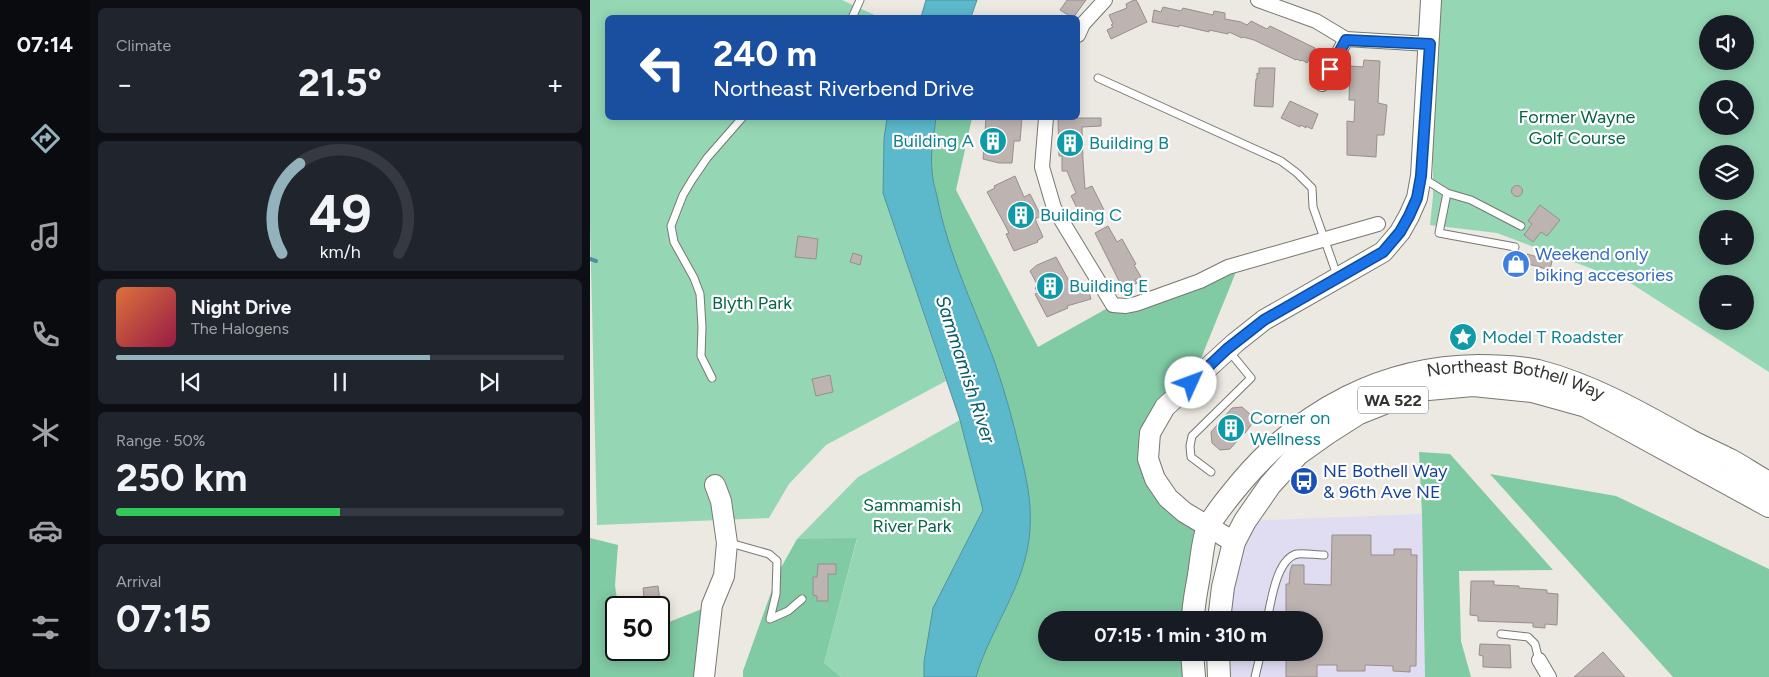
<!DOCTYPE html>
<meta charset="utf-8">
<style>
:root{--surface:#171b24;--page:#20242c;--text:#f1f3f6;--muted:#9ea1a6;--line:#363941;--accent:#92b3bc}
body{margin:0;font-family:Figtree,sans-serif;background:var(--page);color:var(--text);height:100vh;display:flex;flex-direction:column;font-size:19px;white-space:nowrap}
*{box-sizing:border-box;margin:0}
p{font-size:16px;color:var(--muted)}
.icon{flex:none;width:28px;height:28px;fill:none;stroke:currentColor;stroke-width:2;stroke-linecap:round;stroke-linejoin:round}
.map{position:relative;flex:1;overflow:hidden}
.details{display:flex;flex-direction:column;gap:8px;padding:8px;background:#0d0f14;width:500px}
.details>*{flex:none}
.guide{position:absolute;left:15px;top:15px;width:475px;height:105px;border-radius:8px;box-shadow:0 2px 12px #0003;background:#1a4fa0;color:#fff;overflow:hidden}
.controls{position:absolute;left:1109px;top:15px;display:grid;gap:10px}
.controls a{display:grid;place-items:center;width:55px;height:55px;border-radius:50%;background:var(--surface);box-shadow:0 2px 12px #0003;font-size:25px}
.speed{position:absolute;left:15px;top:596px;display:flex;gap:10px;font-size:25px;font-weight:700;text-align:center}
.speed>*{display:grid;place-content:center;width:65px;height:65px;border-radius:50%;background:var(--surface);box-shadow:0 2px 12px #0003;line-height:1}
.speed .limit{border:2px solid #111;border-radius:8px;background:#fff;color:#111}
.pin{position:absolute;display:grid;place-items:center;width:42px;height:42px;color:#fff;margin:-21px;border-radius:10px;box-shadow:0 2px 8px #0006}
.me{position:absolute;width:55px;margin:-28px;rotate:47deg;stroke-linejoin:round;filter:drop-shadow(0 0 4px #0008)}
.turn{display:flex;align-items:center;gap:18px;height:105px;padding:0 25px;font-size:22px}
.turn .icon{width:65px;height:65px;stroke-width:2.5}
.turn b{display:block;font-size:35px;line-height:42px}
.big{font-size:38px;font-weight:700;line-height:1.1}
.details .card{flex:1;display:flex;flex-direction:column;justify-content:center;gap:8px;min-width:0;padding:0 18px;border-radius:8px;background:var(--page)}
.details .dial{align-items:center;gap:0}
.dial svg{height:130px;overflow:visible;fill:none;stroke:var(--line);stroke-width:7;stroke-linecap:round;text-anchor:middle}
.dial text{fill:var(--text);stroke:none}
.song{display:flex;align-items:center;gap:15px}
.cover{width:60px;height:60px;border-radius:8px;background:linear-gradient(135deg,hsl(20 70% 55%),hsl(340 70% 35%))}
.played{height:5px;border-radius:2px;background:linear-gradient(90deg,var(--accent) 70%,var(--line) 70%)}
.keys{display:flex;justify-content:space-around;direction:ltr}
.heat{display:flex;justify-content:space-between;align-items:center;font-size:28px;direction:ltr}
.charge{height:8px;border-radius:4px;background:linear-gradient(90deg,#34c759 50%,var(--line) 0)}
.trip{position:absolute;left:448px;top:611px;width:285px;height:50px;border-radius:25px;background:var(--surface);box-shadow:0 2px 12px #0003;font-weight:700;line-height:50px;text-align:center}
main{display:flex;flex:1;min-height:0}
.tab-bar{display:flex;flex-direction:column;width:90px;justify-content:space-around;align-items:center;background:#090b0e;color:var(--muted)}
.tab-bar .icon{width:35px;height:35px}
.tab-bar .on{color:var(--accent)}
.tab-bar b{font-size:22px;color:var(--text)}
.map>svg:first-child{display:block}
.commercial{fill:#e0dcf2}
.green{fill:#95d7b5;fill-rule:evenodd}
.forest{fill:#80caa4}
.water{fill:#5cb9cb;stroke:#50919c}
.lines{fill:none;stroke-linecap:round;stroke-linejoin:round}
.stream{stroke:#50919c;stroke-width:4}
.building{fill:#bdb3b1;stroke:#988e8d}
.lane-casing{stroke:#78776f;stroke-width:9}
.street-casing{stroke:#78776f;stroke-width:16}
.secondary-casing{stroke:#78776f;stroke-width:22}
.primary-casing{stroke:#78776f;stroke-width:24}
.lane{stroke:#fff;stroke-width:7}
.street{stroke:#fff;stroke-width:14}
.secondary{stroke:#fff;stroke-width:20}
.primary{stroke:#fff;stroke-width:22}
.route-casing{stroke:#114b97;stroke-width:12}
.route{stroke:#1a73e8;stroke-width:9}
.labels{text-anchor:middle;stroke-width:4.5;stroke-linejoin:round;paint-order:stroke}
.shield{fill:#fff;stroke:#70706d;stroke-width:1}
.shield-label{font-size:16px;font-weight:bold;fill:#33332f}
.park-label{font-size:18px;fill:#066543;stroke:#fff}
.culture-label{font-size:18px;fill:#0d838f;stroke:#fff;text-anchor:start}
.shop-label{font-size:18px;fill:#366cbe;stroke:#fff;text-anchor:start}
.street-label{font-size:18px;fill:#33332f;stroke:#fff}
.transit-label{font-size:18px;fill:#164399;stroke:#fff;text-anchor:start}
.water-label{font-size:19px;font-style:italic;fill:#075a67;stroke:#fff}
</style>
<main>
<nav class="tab-bar">
<b>07:14</b>
<svg class="icon on" aria-label="directions" viewBox="0 0 24 24"><path d="M12 3l9 9-9 9-9-9zM9 14v-3h6M13 9l2 2-2 2"/></svg>
<svg class="icon" aria-label="music" viewBox="0 0 24 24"><path d="M9 18V5l10-2v13"/><circle cx="6" cy="18" r="3"/><circle cx="16" cy="16" r="3"/></svg>
<svg class="icon" aria-label="phone" viewBox="0 0 24 24"><path d="M5 4h4l2 5-3 2q2 4 5 5l2-3 5 2v4C11 20 4 13 5 4z"/></svg>
<svg class="icon" aria-label="climate" viewBox="0 0 24 24"><path d="M12 3v18M4 7l16 10M4 17L20 7"/></svg>
<svg class="icon" aria-label="car" viewBox="0 0 24 24"><path d="M5 17H2v-5l4-1 3-4h7l3 4 3 1v5h-3M9 17h6M6 11h13"/><circle cx="7" cy="17" r="2"/><circle cx="17" cy="17" r="2"/></svg>
<svg class="icon" aria-label="filters" viewBox="0 0 24 24"><path d="M4 7h16M4 17h16"/><circle cx="9" cy="7" r="2"/><circle cx="15" cy="17" r="2"/></svg>
</nav>
<section class="details">
<div class="card"><p>Climate</p>
<div class="heat"><a>−</a><b class="big">21.5°</b><a>+</a></div>
</div>
<div class="card dial"><svg viewBox="0 0 100 80">
<path d="M14 69A42 42 0 1 1 86 69"/>
<path d="M14 69A42 42 0 0 1 25 14" stroke="#92b3bc"/>
<text x="50" y="56" font-size="32" font-weight="700">49</text>
<text x="50" y="72" font-size="11">km/h</text>
</svg></div>
<div class="card">
<div class="song"><i class="cover"></i><div><b>Night Drive</b><p>The Halogens</p></div></div>
<div class="played"></div>
<div class="keys"><svg class="icon" aria-label="previous" viewBox="0 0 24 24"><path d="M18 5L8 12l10 7zM5 5v14"/></svg><svg class="icon" aria-label="pause" viewBox="0 0 24 24"><path d="M8 5v14M16 5v14"/></svg><svg class="icon" aria-label="next" viewBox="0 0 24 24"><path d="M6 5l10 7-10 7zM19 5v14"/></svg></div>
</div>
<div class="card"><p>Range · 50%</p><b class="big">250 km</b><div class="charge"></div></div>
<div class="card"><p>Arrival</p><b class="big">07:15</b></div>
</section>
<div class="map">
<svg width="1179" height="677" viewBox="0 0 1179 677">
<rect width="100%" height="100%" fill="#ebe9e1"/>
<path class="commercial" d="M832 514 835 677H629L628 653 724 652V620H629L655 521Z"/>
<g class="green">
<path d="M0 0H252L289 17 18 18V118H297L294 139 293 193 356 381 236 445 199 484 179 518 7 525 0 223Z"/>
<path d="M842 0H1179V372L1042 284 907 233 840 225 843 196ZM1118 24H1155V61H1118ZM1118 89H1155V126H1118ZM1118 154H1155V191H1118ZM1118 219H1155V256H1118ZM1118 284H1155V321H1118Z"/>
<path d="M370 420 393 510 343 608 334 662V677H251L234 663 267 539H207L268 477Z"/>
</g>
<g class="forest">
<path d="M346 118H382L366 190 448 347 523 305 648 267 601 383 560 433 565 479 618 527 603 620H456V652L602 653 604 677H386C401 626 437 584 440 529 442 501 436 477 430 451 423 421 415 392 405 363 385 308 358 255 347 196 345 188 342 179 342 170 340 153 344 135 346 118Z"/>
<path d="M829 452 860 454 963 570 869 571 871 641 881 677H835L832 514Z"/>
<path d="M900 474 1026 496 1179 569V677H1083Z"/>
<path d="M0 538 28 545 25 585 28 607 26 608V650H69V626L122 605 114 677H0Z"/>
<path d="M267 538 234 663 251 677H153V671L188 573 207 539Z"/>
</g>
<g class="water">
<path d="M336 0H387L381 17H331Z"/>
<path d="M297 118H346C344 135 340 153 342 170 342 179 345 188 347 196 358 255 385 308 405 363 415 392 423 421 430 451 436 477 442 501 440 529 437 584 401 626 386 677H334V662L343 608 393 510 370 420 293 193 294 139Z"/>
</g>
<g class="lines">
<path class="stream" d="M0 259 6 261"/>
</g>
<g class="building">
<path d="M477 0H496L483 18 470 10Z"/>
<path d="M544 0H546L548 3 557 22 521 39 517 30 523 27 521 25 523 24 519 15 537 8 536 4Z"/>
<path d="M573 7 591 11 593 8 623 15 624 11 635 13V19L651 22 657 25 661 21 677 29 680 26 725 48 717 63 712 60 711 61 706 59V60L664 40 653 37 652 38 639 32 638 34 619 30V32L589 25V27L562 22 564 10 571 12Z"/>
<path d="M774 60 790 61 788 103 797 105 794 135H787L786 157 757 155V121L764 122 765 100H759L760 66 773 67Z"/>
<path d="M669 68H685L683 107 664 106 666 79H667V73L669 74Z"/>
<path d="M700 101 728 114 722 129 716 126V128L711 125 710 127 691 118Z"/>
<path d="M396 118H432L430 141H424L422 163H409L393 159Z"/>
<path d="M468 118H511V126L492 127 493 160 495 189 502 186 514 210 493 220 481 196 486 193 477 171H472V156H469Z"/>
<path d="M425 176 434 197 440 194 451 216 445 219 453 237 447 241 448 242 424 251 416 234 419 233 415 225 397 192 405 188 404 186Z"/>
<circle cx="927" cy="191" r="5.5"/>
<path d="M950 205 970 220 957 236 951 232 943 242 934 235 942 224 938 221Z"/>
<path d="M518 226 527 242 532 239 546 264 544 265 551 277 545 280 547 283 537 288 535 286 532 287 505 233Z"/>
<path d="M208 236 228 239 226 259 205 257Z"/>
<path d="M263 253 272 256 270 265 260 262Z"/>
<path d="M937 254 962 261 960 270 935 263Z"/>
<path d="M466 257 484 290 497 286 501 299 477 306 478 308 457 317 445 294 448 293 445 288 448 286 440 271 447 265Z"/>
<path d="M240 375 243 392 226 396 222 379Z"/>
<path d="M652 407 661 415 662 424 655 433 647 434V441L640 449 630 450 622 443 621 432 642 408Z"/>
<path d="M742 535H781V555H804V549H821V555H827L826 666H820V672L803 671V666L775 665V671H747V665H727V677H696V652H724V620H696V584H699L700 572 702 565H714V584L741 585Z"/>
<path d="M228 564H246V574H238V601H227V596L223 595V577H227Z"/>
<path d="M881 581H904V585L929 586V588L957 590V593L968 594 967 625 955 624V628L943 627V623L888 621V616L880 615Z"/>
<path d="M68 586 71 608H55L53 588Z"/>
<path d="M890 644 920 645 921 668 893 667V656L889 655Z"/>
<path d="M1013 652 1035 677H984Z"/>
</g>
<g class="lines">
<g class="lane-casing">
<g id="lane">
<path d="M262 18 270 0"/>
<path d="M508 78 691 161 707 173 722 188 723 207 747 275"/>
<path d="M833 178 857 193 849 233 925 247"/>
<path d="M857 193 881 200 931 226"/>
<path d="M122 378 111 356 112 327 110 294 104 278 84 242 81 226 93 195 102 180 117 158 152 118"/>
<path d="M621 472 601 457 600 446 602 436 661 378 639 351"/>
<path d="M140 543 179 554 187 561 186 594 180 619 198 611 212 599"/>
<path d="M677 620C681 603 686 559 707 554 715 553 726 555 734 555"/>
<path d="M911 634 938 637 945 644 949 660"/>
<path d="M665 677 671 652"/>
</g>
</g>
<g class="street-casing">
<g id="street">
<path d="M668 0 726 21 756 39 839 44"/>
<path d="M488 35 493 24 515 0"/>
<path d="M732 84 756 39"/>
<path d="M456 118 452 167 464 208 523 305 536 306 546 304 610 281 638 267 788 224"/>
<path d="M949 660 959 677"/>
</g>
</g>
<g class="secondary-casing">
<g id="secondary">
<path d="M644 542 594 512 578 498 565 479 558 459 560 433 575 407 645 343 674 320 793 252 810 232 819 216 827 198 831 176 841 0"/>
<path d="M114 677 122 605 134 576 137 543 131 501 125 485"/>
</g>
</g>
<g class="primary-casing">
<g id="primary">
<path id="s1" d="M603 620C603 602 608 585 610 568 612 555 613 539 618 527 625 513 642 493 652 481 712 410 794 367 888 366 908 366 929 367 948 371 1002 385 1051 413 1099 440 1112 447 1126 453 1140 460 1153 467 1166 476 1179 483"/>
<path d="M629 620 633 587 644 542 655 521 680 485 708 454 736 434 769 413 827 390 883 385 942 391 996 406 1179 506"/>
<path d="M602 652 604 677"/>
<path d="M628 652 629 677"/>
</g>
</g>
<use href="#lane" class="lane"/>
<use href="#street" class="street"/>
<use href="#secondary" class="secondary"/>
<use href="#primary" class="primary"/>
</g>
<g class="lines">
<g class="route-casing">
<path id="route" d="M601 383 637 349 674 320 793 252 810 232 819 216 827 198 831 176 840 44 756 40 740 69"/>
</g>
<use href="#route" class="route"/>
</g>
<defs>
<g id="building-disc" transform="scale(1.4375)"><circle r="9.5" fill="#0f9aa8" stroke="#fff"/><path d="M-4-6H4V6H1V3H-1V6H-4ZM-2.5-4.3h1.7v1.8h-1.7ZM.8-4.3h1.7v1.8H.8ZM-2.5-1h1.7V.8h-1.7ZM.8-1h1.7V.8H.8Z" fill="#fff"/></g>
<g id="shop-disc" transform="scale(1.4375)"><circle r="9.5" fill="#3f7fe0" stroke="#fff"/><path d="M-5-2.5h2.3a2.7 3.5 0 0 1 5.4 0H5L5.5 6h-11ZM-1.5-2.5h3a1.5 2.3 0 0 0-3 0Z" fill="#fff"/></g>
<g id="sight-disc" transform="scale(1.4375)"><circle r="9.5" fill="#0f9aa8" stroke="#fff"/><path d="M0-6L1.8-2.2L6-1.7L2.9 1.2L3.7 5.4L0 3.3L-3.7 5.4L-2.9 1.2L-6-1.7L-1.8-2.2Z" fill="#fff"/></g>
<g id="bus-disc" transform="scale(1.4375)"><circle r="9.5" fill="#1a4fb4" stroke="#fff"/><path d="M-5-6H5V4H4V6H2V4H-2V6H-4V4H-5ZM-3.5-4V0h7V-4ZM-3.5 1.2v1.5H-2V1.2ZM2 1.2v1.5H3.5V1.2Z" fill="#fff"/></g>
</defs>
<g fill-rule="evenodd">
<use href="#building-disc" x="403" y="141"/>
<use href="#building-disc" x="480" y="143"/>
<use href="#building-disc" x="431" y="215"/>
<use href="#shop-disc" x="926" y="264"/>
<use href="#building-disc" x="460" y="286"/>
<use href="#sight-disc" x="873" y="337"/>
<use href="#building-disc" x="641" y="428"/>
<use href="#bus-disc" x="714" y="481"/>
</g>
<g class="labels">
<rect class="shield" x="768" y="386.5" width="70" height="27" rx="4"/>
<g class="shield-label">
<text x="803" y="406">WA 522</text>
</g>
<g class="park-label">
<text x="987" y="123">Former Wayne<tspan x="987" dy="21">Golf Course</tspan></text>
<text x="162" y="309">Blyth Park</text>
<text x="322" y="511">Sammamish<tspan x="322" dy="21">River Park</tspan></text>
</g>
<g class="culture-label">
<text x="384" y="147" text-anchor="end">Building A</text>
<text x="499" y="149">Building B</text>
<text x="450" y="221">Building C</text>
<text x="479" y="292">Building E</text>
<text x="892" y="343">Model T Roadster</text>
<text x="660" y="424">Corner on<tspan x="660" dy="21">Wellness</tspan></text>
</g>
<g class="shop-label">
<text x="945" y="260">Weekend only<tspan x="945" dy="21">biking accesories</tspan></text>
</g>
<g class="street-label">
<text dy="6" stroke="none"><textPath href="#s1" startOffset="462">Northeast Bothell Way</textPath></text>
</g>
<g class="transit-label">
<text x="733" y="477">NE Bothell Way<tspan x="733" dy="21">&amp; 96th Ave NE</tspan></text>
</g>
<g class="water-label">
<text transform="translate(376 369) rotate(72)" y="7">Sammamish River</text>
</g>
</g>
</svg>
<div class="controls">
<a><svg class="icon" aria-label="sound" viewBox="0 0 24 24"><path d="M4 9h4l5-4v14l-5-4H4zM17 9q2 3 0 6"/></svg></a>
<a><svg class="icon" aria-label="search" viewBox="0 0 24 24"><circle cx="10" cy="10" r="6"/><path d="M15 15l6 6"/></svg></a>
<a><svg class="icon" aria-label="layers" viewBox="0 0 24 24"><path d="M12 4l9 5-9 5-9-5zM3 14l9 5 9-5"/></svg></a>
<a>+</a>
<a>−</a>
</div>
<div class="speed"><div class="limit">50</div></div>
<div class="pin" style="left:740px;top:69px;background:#d93025"><svg class="icon" aria-label="arrive" viewBox="0 0 24 24"><path d="M6 21V4h12l-3 4 3 4H6"/></svg></div>
<svg class="me" style="left:601px;top:383px" viewBox="-20 -20 40 40"><circle r="19" fill="#fff"/><path d="M0-13L10 11 0 6-10 11z" fill="#1a73e8"/></svg>
<div class="trip">07:15 · 1 min · 310 m</div>
<div class="guide">
<div class="turn"><svg class="icon" aria-label="left" viewBox="0 0 24 24"><path d="M17 20v-9H6M10 6l-5 5 5 5"/></svg><div><b>240 m</b>Northeast Riverbend Drive</div></div>
</div>
</div>
</main>
